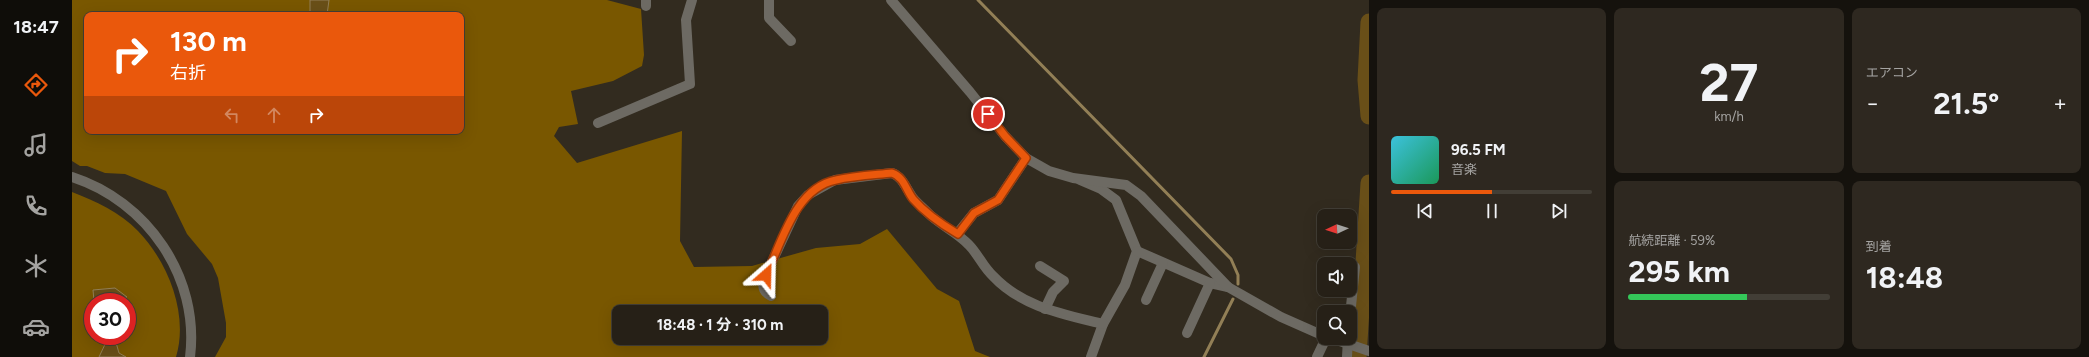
<!DOCTYPE html>
<html lang="ja">
<meta charset="utf-8">
<style>
:root{--surface:#262017;--page:#2e2820;--text:#f1f3f6;--muted:#a4a3a1;--line:#423e36;--accent:#ea580c}
body{margin:0;font-family:Figtree,"Noto Sans JP",sans-serif;background:var(--page);color:var(--text);height:100vh;display:flex;flex-direction:column;font-size:15px;white-space:nowrap}
*{box-sizing:border-box;margin:0}
p{font-size:13px;color:var(--muted)}
.icon{flex:none;width:22px;height:22px;fill:none;stroke:currentColor;stroke-width:2;stroke-linecap:round;stroke-linejoin:round}
.map{position:relative;flex:1;overflow:hidden}
.details{display:flex;flex-direction:column;gap:8px;padding:8px;background:#15120d;width:720px}
.details>*{flex:none}
.top-card{position:absolute;left:12px;top:12px;width:380px;height:122px;border-radius:8px;box-shadow:0 4px 16px #0002,0 0 0 1px var(--line);background:#ea580c;color:#fff;overflow:hidden}
.needle{width:26px;rotate:266deg}
.controls{position:absolute;left:1245px;top:209px;display:grid;gap:8px}
.controls a{display:grid;place-items:center;width:40px;height:40px;border-radius:8px;background:var(--surface);box-shadow:0 4px 16px #0002,0 0 0 1px var(--line);font-size:20px}
.speed{position:absolute;left:12px;top:293px;display:flex;gap:8px;font-size:20px;font-weight:700;text-align:center}
.speed>*{display:grid;place-content:center;width:52px;height:52px;border-radius:50%;background:var(--surface);box-shadow:0 4px 16px #0002,0 0 0 1px var(--line);line-height:1}
.speed .limit{border:6px solid #d22;background:#fff;color:#111}
.pin{position:absolute;display:grid;place-items:center;width:34px;height:34px;color:#fff;margin:-17px;border:2px solid #fff;border-radius:50%;box-shadow:0 1px 4px #0007}
.me{position:absolute;width:44px;margin:-22px;rotate:25deg;stroke-linejoin:round;filter:drop-shadow(0 0 3px #0008)}
.turn{display:flex;align-items:center;gap:14px;height:84px;padding:0 20px;font-size:18px}
.turn .icon{width:52px;height:52px;stroke-width:2.5}
.turn b{display:block;font-size:28px;line-height:34px}
.lanes{display:flex;align-items:center;height:38px;padding:0 20px;background:#0003;justify-content:center;gap:20px;direction:ltr}
.lanes .off{opacity:.35}
.big{font-size:30px;font-weight:700;line-height:1.1}
.details .widget{flex:1;display:flex;flex-direction:column;justify-content:center;gap:6px;min-width:0;padding:0 14px;border-radius:8px;background:var(--page)}
.details .dial{align-items:center;gap:0}
.dial b{font-size:52px;line-height:1}
.song{display:flex;align-items:center;gap:12px}
.cover{width:48px;height:48px;border-radius:6px;background:linear-gradient(135deg,hsl(190 70% 55%),hsl(150 70% 35%))}
.played{height:4px;border-radius:2px;background:linear-gradient(90deg,var(--accent) 50%,var(--line) 50%)}
.keys{display:flex;justify-content:space-around;direction:ltr}
.heat{display:flex;justify-content:space-between;align-items:center;font-size:22px;direction:ltr}
.charge{height:6px;border-radius:3px;background:linear-gradient(90deg,#34c759 59%,var(--line) 0)}
.details .tiles{flex:1;display:grid;gap:8px;grid-template-columns:repeat(3,1fr)}
.widget:first-child{grid-row:span 2}
.trip{position:absolute;left:540px;top:305px;width:216px;height:40px;border-radius:8px;background:var(--surface);box-shadow:0 4px 16px #0002,0 0 0 1px var(--line);font-weight:700;line-height:40px;text-align:center}
main{display:flex;flex:1;min-height:0}
.dock{display:flex;flex-direction:column;width:72px;justify-content:space-around;align-items:center;background:#0f0d09;color:var(--muted)}
.dock .icon{width:28px;height:28px}
.dock .selected{color:var(--accent)}
.dock b{font-size:18px;color:var(--text)}
.map>svg:first-child{display:block}
.forest{fill:#795700;fill-rule:evenodd}
.water{fill:#694f18;stroke:#927f56}
.lines{fill:none;stroke-linecap:round;stroke-linejoin:round}
.stream{stroke:#927f56;stroke-width:3}
.river{stroke:#694f18;stroke-width:17}
.minor{stroke:#6d6a63;stroke-width:10}
.tertiary{stroke:#6d6a63;stroke-width:10}
.route-casing{stroke:#983908;stroke-width:10}
.route{stroke:#ea580c;stroke-width:7}
</style>
<main>
<nav class="dock">
<b>18:47</b>
<svg class="icon selected" aria-label="directions" viewBox="0 0 24 24"><path d="M12 3l9 9-9 9-9-9zM9 14v-3h6M13 9l2 2-2 2"/></svg>
<svg class="icon" aria-label="music" viewBox="0 0 24 24"><path d="M9 18V5l10-2v13"/><circle cx="6" cy="18" r="3"/><circle cx="16" cy="16" r="3"/></svg>
<svg class="icon" aria-label="phone" viewBox="0 0 24 24"><path d="M5 4h4l2 5-3 2q2 4 5 5l2-3 5 2v4C11 20 4 13 5 4z"/></svg>
<svg class="icon" aria-label="climate" viewBox="0 0 24 24"><path d="M12 3v18M4 7l16 10M4 17L20 7"/></svg>
<svg class="icon" aria-label="car" viewBox="0 0 24 24"><path d="M5 17H2v-5l4-1 3-4h7l3 4 3 1v5h-3M9 17h6M6 11h13"/><circle cx="7" cy="17" r="2"/><circle cx="17" cy="17" r="2"/></svg>
</nav>
<div class="map">
<svg width="1297" height="357" viewBox="0 0 1297 357">
<rect width="100%" height="100%" fill="#322b1f"/>
<g class="forest">
<path d="M0 0H535L569 9 572 55 570 66 541 81 499 91 506 124 487 127 482 136 505 163 610 131 608 241 622 267 680 266 744 248 788 244 815 229 865 289 887 301 903 351 918 357H143L154 337V323L146 278 140 264 115 234 94 191 53 174 33 173 15 166H8L0 161ZM15 15H389V131H15ZM547 312H749V338H547Z"/>
<path d="M0 192C23 201 48 212 66 231 96 262 117 314 104 357H0ZM21 302H55V336H21Z"/>
</g>
<g class="water">
<path d="M257 0 255 15H238V0Z"/>
<path d="M43 288 55 297 22 301 21 290Z"/>
<path d="M40 337 43 339 47 353 54 357H27L36 338Z"/>
</g>
<g class="lines">
<g class="stream">
<path d="M906 0 1159 259 1166 275V284"/>
<path d="M1132 357 1161 299"/>
</g>
<g class="river">
<path d="M1297 22 1294 80 1297 116"/>
<path d="M1286 357 1297 183"/>
</g>
<g class="minor">
<path d="M697 0V18L719 41"/>
<path d="M574 6V0"/>
<path d="M526 123 618 84 614 20 620 0"/>
<path d="M1008 180 1029 189 1044 200 1065 251 1053 285 1031 324 1019 357"/>
<path d="M885 234 902 213 926 200 954 158"/>
<path d="M1065 251 1138 283 1156 287"/>
<path d="M968 266 992 281 981 292 973 309"/>
<path d="M699 296C692 292 691 289 691 281L726 206 736 195 763 180 820 173C831 177 834 189 841 198 845 203 851 208 856 213 868 225 885 232 897 245 906 254 911 267 921 276 950 307 991 314 1031 324"/>
<path d="M1074 300 1091 263"/>
<path d="M1278 316 1283 267"/>
<path d="M1115 333 1138 283"/>
<path d="M1245 357 1254 338"/>
<path d="M1275 357 1276 338"/>
</g>
<g class="tertiary">
<path d="M819 0 898 92 933 136 954 158 977 171 1001 178 1054 185 1069 196 1156 287 1209 317 1252 336"/>
<path d="M0 177C75 201 128 277 118 357"/>
<path d="M1259 338 1297 351"/>
</g>
</g>
<g class="lines">
<g class="route-casing">
<path id="route" d="M694 275C710 242 723 188 764 180 782 176 801 175 820 173 832 177 834 190 841 199 854 214 869 224 886 234L902 213 926 200 954 158 933 136 916 114"/>
</g>
<use href="#route" class="route"/>
</g>
</svg>
<div class="controls">
<a><svg class="needle" viewBox="-14 -14 28 28"><path d="M0-13l5 13h-10z" fill="#e53935"/><path d="M0 13l5-13h-10z" fill="#a4a3a1"/></svg></a>
<a><svg class="icon" aria-label="sound" viewBox="0 0 24 24"><path d="M4 9h4l5-4v14l-5-4H4zM17 9q2 3 0 6"/></svg></a>
<a><svg class="icon" aria-label="search" viewBox="0 0 24 24"><circle cx="10" cy="10" r="6"/><path d="M15 15l6 6"/></svg></a>
</div>
<div class="speed"><div class="limit">30</div></div>
<div class="pin" style="left:916px;top:114px;background:#d93025"><svg class="icon" aria-label="arrive" viewBox="0 0 24 24"><path d="M6 21V4h12l-3 4 3 4H6"/></svg></div>
<svg class="me" style="left:694px;top:275px" viewBox="-20 -20 40 40"><path d="M0-17L14 15 0 8-14 15z" fill="#ea580c" stroke="#fff" stroke-width="4"/></svg>
<div class="trip">18:48 · 1 分 · 310 m</div>
<div class="top-card">
<div class="turn"><svg class="icon" aria-label="right" viewBox="0 0 24 24"><path d="M7 20v-9h11M14 6l5 5-5 5"/></svg><div><b>130 m</b>右折</div></div>
<div class="lanes"><svg class="icon off" aria-label="left" viewBox="0 0 24 24"><path d="M17 20v-9H6M10 6l-5 5 5 5"/></svg><svg class="icon off" aria-label="ahead" viewBox="0 0 24 24"><path d="M12 20V5M6 11l6-6 6 6"/></svg><svg class="icon" aria-label="right" viewBox="0 0 24 24"><path d="M7 20v-9h11M14 6l5 5-5 5"/></svg></div>
</div>
</div>
<section class="details">
<div class="tiles">
<div class="widget">
<div class="song"><i class="cover"></i><div><b>96.5 FM</b><p>音楽</p></div></div>
<div class="played"></div>
<div class="keys"><svg class="icon" aria-label="previous" viewBox="0 0 24 24"><path d="M18 5L8 12l10 7zM5 5v14"/></svg><svg class="icon" aria-label="pause" viewBox="0 0 24 24"><path d="M8 5v14M16 5v14"/></svg><svg class="icon" aria-label="next" viewBox="0 0 24 24"><path d="M6 5l10 7-10 7zM19 5v14"/></svg></div>
</div>
<div class="widget dial"><b>27</b><p>km/h</p></div>
<div class="widget"><p>エアコン</p>
<div class="heat"><a>−</a><b class="big">21.5°</b><a>+</a></div>
</div>
<div class="widget"><p>航続距離 · 59%</p><b class="big">295 km</b><div class="charge"></div></div>
<div class="widget"><p>到着</p><b class="big">18:48</b></div>
</div>
</section>
</main>
